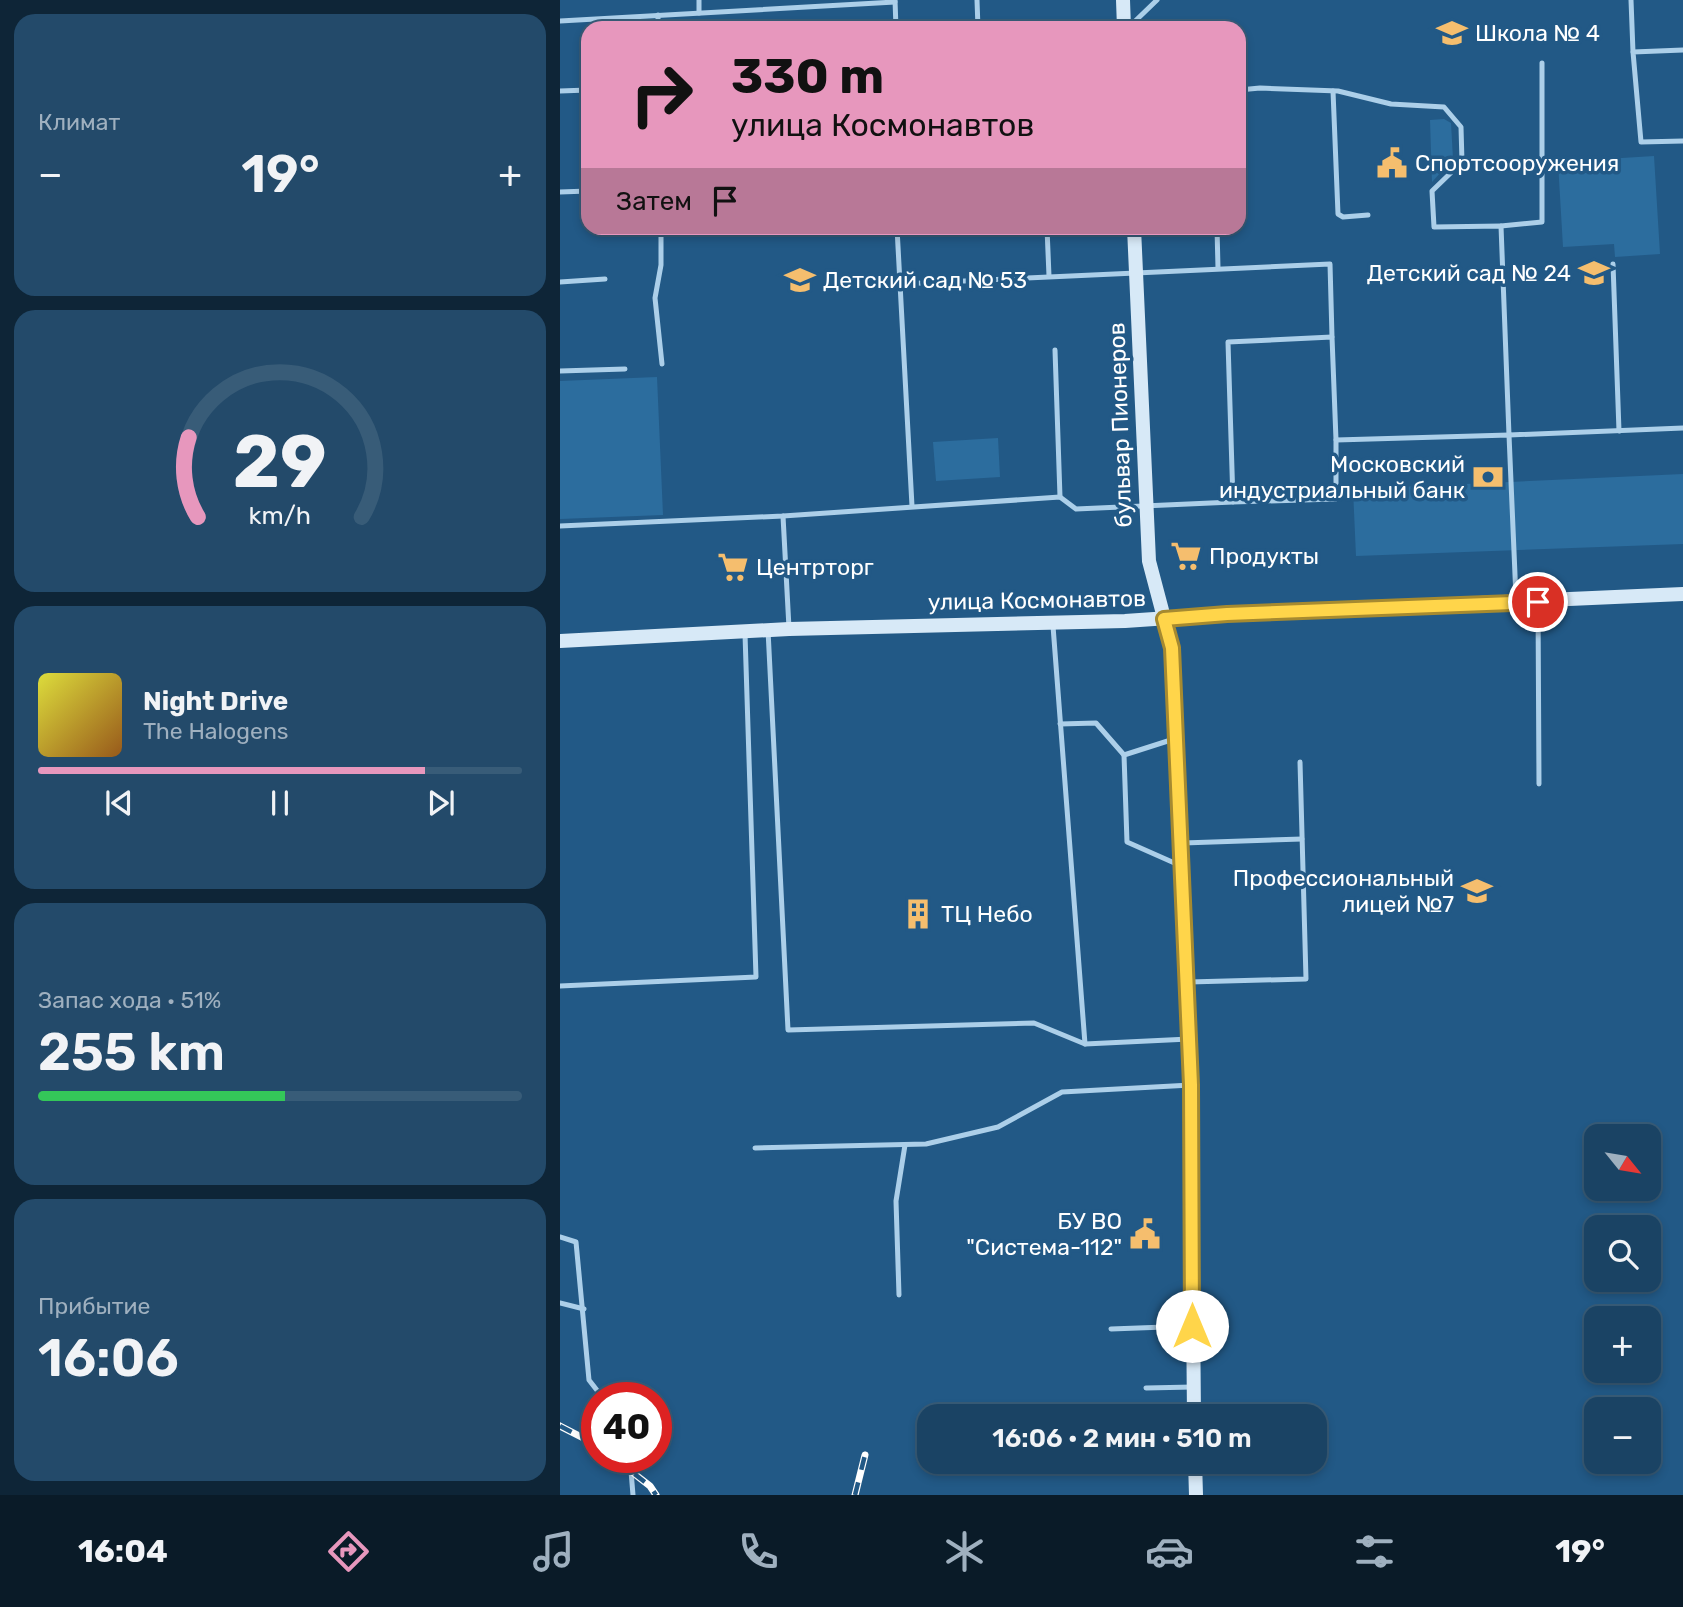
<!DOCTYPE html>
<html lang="ru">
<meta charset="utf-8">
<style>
:root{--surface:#1a4364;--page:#234a6a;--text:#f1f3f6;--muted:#9fb0bf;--line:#385c78;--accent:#e797bd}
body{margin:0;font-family:Rubik,sans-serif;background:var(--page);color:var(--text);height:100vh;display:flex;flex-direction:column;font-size:26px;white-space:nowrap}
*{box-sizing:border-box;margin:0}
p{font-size:23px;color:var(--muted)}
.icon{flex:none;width:38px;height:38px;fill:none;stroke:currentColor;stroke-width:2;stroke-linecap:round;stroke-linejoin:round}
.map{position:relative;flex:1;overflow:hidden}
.panel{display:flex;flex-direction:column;gap:14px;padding:14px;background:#0e2537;width:560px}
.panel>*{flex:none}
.guide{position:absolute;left:21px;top:21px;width:665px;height:214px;border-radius:21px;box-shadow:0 4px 10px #0003,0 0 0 2px var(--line);background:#e797bd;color:#111;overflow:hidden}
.needle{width:46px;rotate:120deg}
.tools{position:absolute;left:1024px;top:1124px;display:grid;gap:14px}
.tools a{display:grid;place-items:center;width:77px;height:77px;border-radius:14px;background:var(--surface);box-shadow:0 4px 10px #0003,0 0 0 2px var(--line);font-size:35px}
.speed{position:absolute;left:21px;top:1382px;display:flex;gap:14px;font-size:35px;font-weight:700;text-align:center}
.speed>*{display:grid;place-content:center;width:91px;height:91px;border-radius:50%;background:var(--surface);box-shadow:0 4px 10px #0003,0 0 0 2px var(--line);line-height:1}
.speed .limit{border:10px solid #d22;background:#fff;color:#111}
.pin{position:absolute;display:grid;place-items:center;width:60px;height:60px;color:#fff;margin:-30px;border:4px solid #fff;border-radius:50%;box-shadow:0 2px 7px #0007}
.me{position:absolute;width:77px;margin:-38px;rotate:0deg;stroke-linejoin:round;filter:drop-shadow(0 0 5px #0008)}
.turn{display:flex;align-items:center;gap:24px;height:147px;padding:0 35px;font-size:32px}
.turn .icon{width:91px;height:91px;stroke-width:2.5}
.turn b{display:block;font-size:49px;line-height:60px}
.then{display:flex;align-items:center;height:66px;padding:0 35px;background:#0003;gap:14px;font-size:26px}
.big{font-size:52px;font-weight:600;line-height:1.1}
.panel .card{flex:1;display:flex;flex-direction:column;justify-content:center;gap:10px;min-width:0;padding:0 24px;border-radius:21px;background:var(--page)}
.panel .dial{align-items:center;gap:0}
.dial svg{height:182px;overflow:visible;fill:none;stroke:var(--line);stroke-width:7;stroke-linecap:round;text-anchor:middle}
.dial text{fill:var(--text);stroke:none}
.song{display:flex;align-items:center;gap:21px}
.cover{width:84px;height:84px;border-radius:10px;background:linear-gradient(135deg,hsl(60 70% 55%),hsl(30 70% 35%))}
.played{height:7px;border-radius:4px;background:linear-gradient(90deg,var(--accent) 80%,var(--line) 80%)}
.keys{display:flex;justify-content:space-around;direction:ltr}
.heat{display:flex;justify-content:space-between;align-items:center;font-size:38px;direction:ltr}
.charge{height:10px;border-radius:5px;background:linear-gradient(90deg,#34c759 51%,var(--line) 0)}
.trip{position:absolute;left:357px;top:1404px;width:410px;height:70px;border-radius:21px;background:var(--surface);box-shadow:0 4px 10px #0003,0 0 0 2px var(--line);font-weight:600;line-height:70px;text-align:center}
.menu{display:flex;height:112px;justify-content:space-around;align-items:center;background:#0a1b28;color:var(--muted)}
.menu .icon{width:49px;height:49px}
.menu .on{color:var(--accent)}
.menu b{font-size:32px;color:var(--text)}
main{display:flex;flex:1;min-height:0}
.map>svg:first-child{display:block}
.green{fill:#2c6d9e}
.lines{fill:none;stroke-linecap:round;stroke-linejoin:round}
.lane{stroke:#accfe9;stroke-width:5}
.secondary{stroke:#d7e9f7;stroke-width:14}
.rail-casing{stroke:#fff;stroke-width:7}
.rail{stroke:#225986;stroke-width:4.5;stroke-dasharray:13;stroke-linecap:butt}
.route-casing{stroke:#a68a30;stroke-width:18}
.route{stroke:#ffd54a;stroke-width:12}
.labels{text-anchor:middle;stroke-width:7;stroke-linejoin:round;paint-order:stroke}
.poi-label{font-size:23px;fill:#fff;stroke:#225986;text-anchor:start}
.street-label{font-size:23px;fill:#fff;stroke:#225986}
</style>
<main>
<section class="panel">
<div class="card"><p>Климат</p>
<div class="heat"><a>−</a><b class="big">19°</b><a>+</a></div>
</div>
<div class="card dial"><svg viewBox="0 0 100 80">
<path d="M14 69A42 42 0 1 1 86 69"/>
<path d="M14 69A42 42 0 0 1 10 34" stroke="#e797bd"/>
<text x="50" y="56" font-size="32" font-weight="700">29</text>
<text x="50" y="72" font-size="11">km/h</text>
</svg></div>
<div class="card">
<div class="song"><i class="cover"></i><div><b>Night Drive</b><p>The Halogens</p></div></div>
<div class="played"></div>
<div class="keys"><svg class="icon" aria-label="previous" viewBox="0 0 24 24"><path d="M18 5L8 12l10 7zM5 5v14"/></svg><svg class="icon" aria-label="pause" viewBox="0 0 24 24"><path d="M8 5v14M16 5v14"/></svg><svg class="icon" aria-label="next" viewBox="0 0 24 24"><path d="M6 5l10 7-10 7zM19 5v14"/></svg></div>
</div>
<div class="card"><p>Запас хода · 51%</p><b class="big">255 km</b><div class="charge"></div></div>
<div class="card"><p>Прибытие</p><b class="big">16:06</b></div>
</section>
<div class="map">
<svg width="1123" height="1495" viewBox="0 0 1123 1495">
<rect width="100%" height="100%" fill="#225986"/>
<g class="green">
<path d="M884 119 891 123 893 159 872 182 870 120Z"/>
<path d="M1094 156 1100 254 1055 257 1054 244 1003 247 998 162Z"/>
<path d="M97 377 103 515 0 519V381Z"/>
<path d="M438 438 440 477 376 481 373 442Z"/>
<path d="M1123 474V544L796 556 793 489Z"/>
</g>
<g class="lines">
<g class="lane">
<path d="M335 0 336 28"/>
<path d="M417 0 418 28"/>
<path d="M1071 0 1073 52"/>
<path d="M139 13V0"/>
<path d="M98 15V28"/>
<path d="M0 21 335 2"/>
<path d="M568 28 597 0"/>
<path d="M1123 50 1073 52 1081 142 1123 141"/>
<path d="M679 90 700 88 778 91 831 104 884 107 901 127 902 162 872 191 874 227 941 226 949 435 1123 428"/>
<path d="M0 91 28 90"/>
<path d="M773 91 778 214 783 217 808 215"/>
<path d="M0 192 28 191"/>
<path d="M941 226 982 222V63"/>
<path d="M101 228V265L95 298 102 364"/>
<path d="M337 228 352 506"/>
<path d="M487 228 489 276"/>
<path d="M657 228 658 268"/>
<path d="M1053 264 1059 431"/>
<path d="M0 282 45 279"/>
<path d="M340 284 770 264 772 337"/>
<path d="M495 350 500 497"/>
<path d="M0 371 65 369"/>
<path d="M673 502 776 499V440"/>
<path d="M223 516 229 628"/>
<path d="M0 526 223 516 500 497 516 509 673 502 668 342 772 337 776 440 949 435 956 598"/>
<path d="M978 602 979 784"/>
<path d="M493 626 525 1044"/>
<path d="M208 630 228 1030 474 1023 525 1044 629 1039"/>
<path d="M500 724 536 723 564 755"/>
<path d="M614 739 564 755 567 842 619 865"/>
<path d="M623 843 742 839"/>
<path d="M629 982 746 979 740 762"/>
<path d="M0 986 196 977 185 634"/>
<path d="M195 1148 366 1144 438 1127 502 1092 631 1085"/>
<path d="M0 1237 16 1242 29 1380 43 1398"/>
<path d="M339 1295 336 1201 345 1145"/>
<path d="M0 1303 24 1309"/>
<path d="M551 1329 632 1326"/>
<path d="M586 1388 633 1387"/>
<path d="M68 1458 71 1471 73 1495"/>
</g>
<g class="secondary">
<path d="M563 0 564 28"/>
<path d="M574 228 589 561 612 648 617 738 631 1085 634 1416"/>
<path d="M0 641 229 629 565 621 667 614 1123 594"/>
<path d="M635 1461 636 1495"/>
</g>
<g class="rail-casing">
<g id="rail">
<path d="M0 1426 37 1445"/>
<path d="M54 1458 90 1486 96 1495"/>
<path d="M295 1495 305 1455"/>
</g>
</g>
<use href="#rail" class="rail"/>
</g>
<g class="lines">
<g class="route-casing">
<path id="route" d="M632 1326 631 1085 612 648 604 619 667 614 978 602"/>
</g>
<use href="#route" class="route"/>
</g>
<defs>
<g id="school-bare" transform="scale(2.415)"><path d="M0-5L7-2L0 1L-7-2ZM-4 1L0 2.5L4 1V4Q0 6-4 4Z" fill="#f5be6e" stroke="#225986" stroke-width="2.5" paint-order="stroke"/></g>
<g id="civic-bare" transform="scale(2.415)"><path d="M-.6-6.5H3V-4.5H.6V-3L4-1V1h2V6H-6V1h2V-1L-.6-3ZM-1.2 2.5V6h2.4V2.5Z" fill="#f5be6e" stroke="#225986" stroke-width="2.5" paint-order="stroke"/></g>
<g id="bank-bare" transform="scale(2.415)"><path d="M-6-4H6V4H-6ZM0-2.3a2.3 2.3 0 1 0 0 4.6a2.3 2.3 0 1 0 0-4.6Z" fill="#f5be6e" stroke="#225986" stroke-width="2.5" paint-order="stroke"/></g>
<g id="supermarket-bare" transform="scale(2.415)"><path d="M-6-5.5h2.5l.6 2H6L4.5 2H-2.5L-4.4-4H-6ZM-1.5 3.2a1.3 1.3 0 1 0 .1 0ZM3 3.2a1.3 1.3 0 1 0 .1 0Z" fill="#f5be6e" stroke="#225986" stroke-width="2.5" paint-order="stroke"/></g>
<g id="university-bare" transform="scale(2.415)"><path d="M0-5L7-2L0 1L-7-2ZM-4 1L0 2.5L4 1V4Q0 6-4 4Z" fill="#f5be6e" stroke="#225986" stroke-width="2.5" paint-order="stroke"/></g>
<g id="building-bare" transform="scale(2.415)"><path d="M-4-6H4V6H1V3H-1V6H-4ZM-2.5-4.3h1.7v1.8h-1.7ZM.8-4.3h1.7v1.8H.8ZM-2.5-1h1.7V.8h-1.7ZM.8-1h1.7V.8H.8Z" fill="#f5be6e" stroke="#225986" stroke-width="2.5" paint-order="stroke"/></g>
</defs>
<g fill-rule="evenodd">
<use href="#school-bare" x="892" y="33"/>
<use href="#civic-bare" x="832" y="163"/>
<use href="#school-bare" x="1034" y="273"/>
<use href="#school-bare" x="240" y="280"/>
<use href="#bank-bare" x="928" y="477"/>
<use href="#supermarket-bare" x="626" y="556"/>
<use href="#supermarket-bare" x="173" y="567"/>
<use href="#university-bare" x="917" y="891"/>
<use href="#building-bare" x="358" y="914"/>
<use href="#civic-bare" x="585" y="1234"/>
</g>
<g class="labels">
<g class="poi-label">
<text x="915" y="41">Школа № 4</text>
<text x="855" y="171">Спортсооружения</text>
<text x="1011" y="281" text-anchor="end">Детский сад № 24</text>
<text x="263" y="288">Детский сад № 53</text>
<text x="905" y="472" text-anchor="end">Московский<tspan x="905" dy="26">индустриальный банк</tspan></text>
<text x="649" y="564">Продукты</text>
<text x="196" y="575">Центрторг</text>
<text x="894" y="886" text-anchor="end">Профессиональный<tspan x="894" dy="26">лицей №7</tspan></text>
<text x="381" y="922">ТЦ Небо</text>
<text x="562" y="1229" text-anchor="end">БУ ВО<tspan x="562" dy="26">"Система-112"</tspan></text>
</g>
<g class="street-label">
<text transform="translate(560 425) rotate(-92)" y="8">бульвар Пионеров</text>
<text transform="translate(477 600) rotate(-1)" y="8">улица Космонавтов</text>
</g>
</g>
</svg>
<div class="tools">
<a><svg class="needle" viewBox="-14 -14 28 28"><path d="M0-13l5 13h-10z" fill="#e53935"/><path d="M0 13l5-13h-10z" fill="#9fb0bf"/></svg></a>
<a><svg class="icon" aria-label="search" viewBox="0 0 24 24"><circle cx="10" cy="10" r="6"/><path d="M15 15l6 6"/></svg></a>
<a>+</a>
<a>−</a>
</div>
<div class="speed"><div class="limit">40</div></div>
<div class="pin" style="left:978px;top:602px;background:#d93025"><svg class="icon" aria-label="arrive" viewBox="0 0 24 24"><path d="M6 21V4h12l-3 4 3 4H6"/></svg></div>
<svg class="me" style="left:632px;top:1326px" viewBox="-20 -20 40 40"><circle r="19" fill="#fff"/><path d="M0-13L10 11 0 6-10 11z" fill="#ffd54a"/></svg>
<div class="trip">16:06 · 2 мин · 510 m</div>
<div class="guide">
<div class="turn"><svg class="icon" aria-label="right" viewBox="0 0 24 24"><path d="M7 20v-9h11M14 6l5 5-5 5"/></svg><div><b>330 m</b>улица Космонавтов</div></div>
<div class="then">Затем<svg class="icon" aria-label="arrive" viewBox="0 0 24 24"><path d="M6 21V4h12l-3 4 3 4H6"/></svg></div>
</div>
</div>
</main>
<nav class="menu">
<b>16:04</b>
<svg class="icon on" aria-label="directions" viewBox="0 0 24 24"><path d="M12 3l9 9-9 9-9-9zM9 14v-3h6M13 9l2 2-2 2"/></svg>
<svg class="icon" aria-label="music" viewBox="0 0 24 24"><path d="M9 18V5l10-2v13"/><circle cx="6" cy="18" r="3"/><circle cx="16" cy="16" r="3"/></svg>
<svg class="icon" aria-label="phone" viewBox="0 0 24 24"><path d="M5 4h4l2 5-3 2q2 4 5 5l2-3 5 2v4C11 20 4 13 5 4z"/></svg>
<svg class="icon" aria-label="climate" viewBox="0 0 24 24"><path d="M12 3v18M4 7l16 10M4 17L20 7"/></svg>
<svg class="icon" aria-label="car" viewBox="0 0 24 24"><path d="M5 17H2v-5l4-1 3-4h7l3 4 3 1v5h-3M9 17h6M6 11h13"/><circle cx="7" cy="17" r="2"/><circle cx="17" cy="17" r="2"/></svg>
<svg class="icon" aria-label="filters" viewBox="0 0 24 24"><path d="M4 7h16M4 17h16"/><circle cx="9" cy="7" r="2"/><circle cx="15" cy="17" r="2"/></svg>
<b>19°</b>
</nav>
